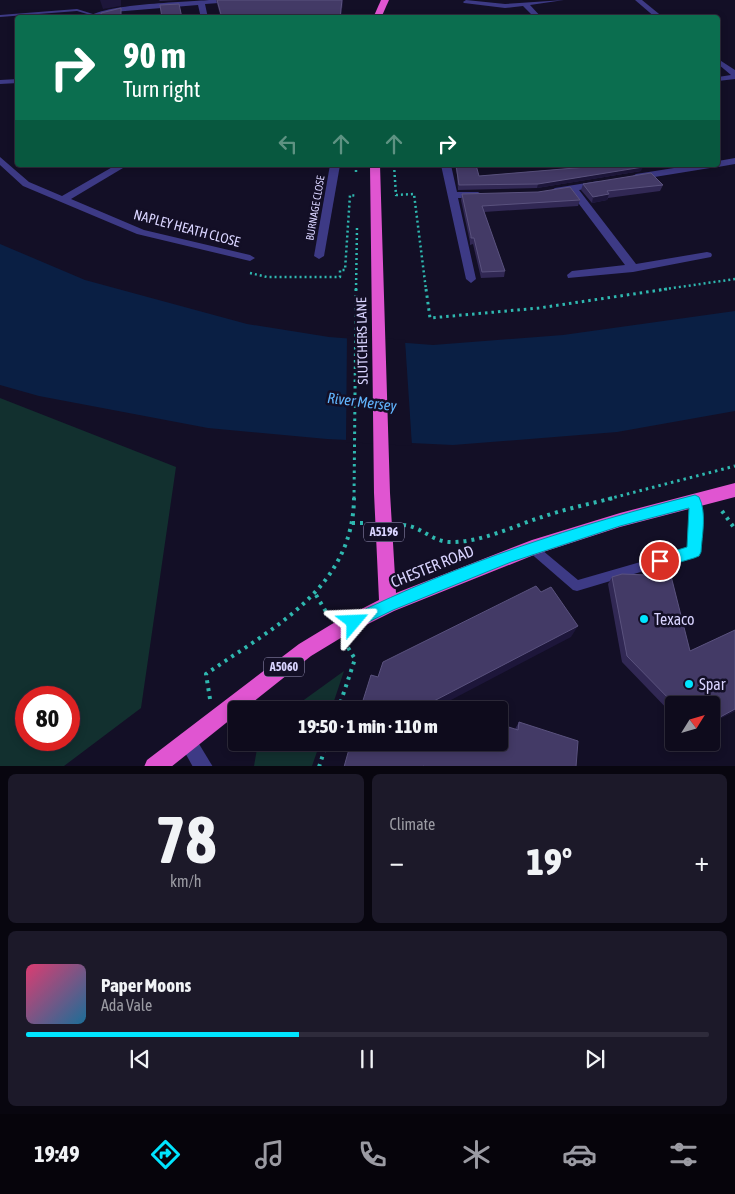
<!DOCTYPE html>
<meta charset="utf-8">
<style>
:root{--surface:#0e0b1c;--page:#1c1929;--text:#f1f3f6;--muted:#9b9ba3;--line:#2e2b3b;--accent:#00e5ff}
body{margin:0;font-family:"Asap Condensed",sans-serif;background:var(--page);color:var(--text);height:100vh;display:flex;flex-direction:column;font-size:19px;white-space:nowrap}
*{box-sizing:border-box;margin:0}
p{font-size:16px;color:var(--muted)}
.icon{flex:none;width:28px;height:28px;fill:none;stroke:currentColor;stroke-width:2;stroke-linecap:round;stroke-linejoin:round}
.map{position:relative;height:766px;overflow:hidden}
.drawer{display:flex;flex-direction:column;gap:8px;padding:8px;background:#08060f;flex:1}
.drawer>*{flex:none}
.hud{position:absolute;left:15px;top:15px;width:705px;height:152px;border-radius:5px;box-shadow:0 2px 8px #0003,0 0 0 1px var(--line);background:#0b6e4f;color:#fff;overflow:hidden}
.needle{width:32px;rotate:53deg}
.tools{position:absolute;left:665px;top:696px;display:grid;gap:10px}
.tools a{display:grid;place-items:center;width:55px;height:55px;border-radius:5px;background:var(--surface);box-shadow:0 2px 8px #0003,0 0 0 1px var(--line);font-size:25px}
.speed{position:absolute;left:15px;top:686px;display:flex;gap:10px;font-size:25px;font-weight:700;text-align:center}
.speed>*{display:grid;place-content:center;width:65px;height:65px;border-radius:50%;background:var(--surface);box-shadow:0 2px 8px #0003,0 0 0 1px var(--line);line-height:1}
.speed .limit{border:8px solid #d22;background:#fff;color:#111}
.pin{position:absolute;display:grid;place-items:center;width:42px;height:42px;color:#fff;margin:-21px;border:2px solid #fff;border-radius:50%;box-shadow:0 1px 5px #0007}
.me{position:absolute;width:55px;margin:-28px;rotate:64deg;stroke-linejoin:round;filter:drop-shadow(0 0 4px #0008)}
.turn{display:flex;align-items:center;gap:18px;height:105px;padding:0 25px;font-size:22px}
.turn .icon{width:65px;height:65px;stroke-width:2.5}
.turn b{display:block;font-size:35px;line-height:42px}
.lanes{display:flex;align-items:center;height:48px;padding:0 25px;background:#0003;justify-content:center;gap:25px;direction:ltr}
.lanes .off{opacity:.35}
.big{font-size:38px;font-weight:800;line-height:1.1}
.drawer .card{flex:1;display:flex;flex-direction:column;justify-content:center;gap:8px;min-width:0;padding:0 18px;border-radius:8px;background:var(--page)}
.drawer .dial{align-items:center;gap:0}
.dial b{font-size:65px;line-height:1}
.song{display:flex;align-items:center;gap:15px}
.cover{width:60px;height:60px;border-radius:8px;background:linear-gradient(135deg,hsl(340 70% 55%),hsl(200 70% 35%))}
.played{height:5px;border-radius:2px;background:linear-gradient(90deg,var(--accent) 40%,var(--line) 40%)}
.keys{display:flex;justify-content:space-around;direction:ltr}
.heat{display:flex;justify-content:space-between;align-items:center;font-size:28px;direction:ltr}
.drawer .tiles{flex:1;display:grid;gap:8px;grid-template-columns:1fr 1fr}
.card:last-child{grid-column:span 2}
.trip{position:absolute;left:228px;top:701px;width:280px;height:50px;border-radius:5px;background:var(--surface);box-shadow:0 2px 8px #0003,0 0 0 1px var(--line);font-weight:800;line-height:50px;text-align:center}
.dock{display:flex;height:80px;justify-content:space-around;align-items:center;background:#06040b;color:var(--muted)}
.dock .icon{width:35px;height:35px}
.dock .on{color:var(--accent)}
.dock b{font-size:22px;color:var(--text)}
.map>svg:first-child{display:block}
.green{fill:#12302f;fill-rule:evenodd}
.water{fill:#0a1f44}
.pier{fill:#130f26}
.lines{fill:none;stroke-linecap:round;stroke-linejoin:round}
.path-far2{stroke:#2fb8b0;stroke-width:2.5;stroke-dasharray:2 3;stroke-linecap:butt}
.path-far1{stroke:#2fb8b0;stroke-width:3;stroke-dasharray:2.5 4;stroke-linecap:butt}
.path{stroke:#2fb8b0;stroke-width:4;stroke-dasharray:3 5;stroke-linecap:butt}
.service{fill:#3d3a85;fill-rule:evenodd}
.minor{fill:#3d3a85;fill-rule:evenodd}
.tertiary{fill:#3d3a85;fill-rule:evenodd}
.trunk{fill:#e055d1;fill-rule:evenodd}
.wall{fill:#312854}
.shaded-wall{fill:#1d163a}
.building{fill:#433a66;stroke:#5a527e}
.route{fill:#00e5ff;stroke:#0095a6}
.poi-dot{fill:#00e5ff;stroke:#130f26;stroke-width:2}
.labels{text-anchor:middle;stroke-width:5;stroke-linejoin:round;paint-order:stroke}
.far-street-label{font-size:11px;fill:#d9d4ff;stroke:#130f26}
.shield{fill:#130f26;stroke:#9e99be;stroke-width:1}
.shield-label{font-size:12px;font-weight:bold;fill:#d9d4ff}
.street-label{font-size:14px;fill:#d9d4ff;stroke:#130f26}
.water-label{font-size:15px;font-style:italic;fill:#62b6ff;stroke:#130f26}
.near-street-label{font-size:16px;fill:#d9d4ff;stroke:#130f26}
.near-poi-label{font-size:16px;fill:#d9d4ff;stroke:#130f26;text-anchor:start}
</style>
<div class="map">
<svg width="735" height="767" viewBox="0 0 735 767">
<rect width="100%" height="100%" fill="#130f26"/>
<g class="green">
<path d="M0 398 176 467 141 708 64 766H0ZM26 698H69V740H26Z"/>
<path d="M344 671 331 710H290Z"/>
<path d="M258 743V742L320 743 312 766H254Z"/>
</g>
<path class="water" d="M0 244 85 280 247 324 329 337 433 345 563 335 735 311V411L617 432 453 445 327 439 208 428 39 396 0 385Z"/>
<path class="pier" d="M347 335 405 340 412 446 346 442Z"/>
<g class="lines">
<g class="path-far2">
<path d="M356 165V173"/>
<path d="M394 165 396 195 414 194 426 290"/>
<path d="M250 273 267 277H340V270H345L350 195 357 196"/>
<path d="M356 290 357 227"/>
<path d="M659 290 735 279"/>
</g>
<g class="path-far1">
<path d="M426 289 430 318 539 308 667 289"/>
<path d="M354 499 356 289"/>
<path d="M608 499 735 466"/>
</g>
<g class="path">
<path d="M722 511 735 529"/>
<path d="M352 523H364"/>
<path d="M403 525C421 526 431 541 449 542 481 543 513 526 542 517 565 509 589 504 613 498"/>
<path d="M316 595 328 615"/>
<path d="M210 699 206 674C272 628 353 589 354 498"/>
<path d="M338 710 355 659 347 646"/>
<path d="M319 767 327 742"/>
</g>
<g class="service">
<path d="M77 9 96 15 94 16 77 11 0 17V15Z"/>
<path d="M695 497 699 498C705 513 700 535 699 551L698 554 694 556 577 591 573 590 528 551 527 548 528 545 532 543 536 545 578 580 689 548 691 519 690 501 691 498Z"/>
</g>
<g class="minor">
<path d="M209 0H236L233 2 205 4 208 18H201L198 5 113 12 95 18H88C100 4 186 2 209 0Z"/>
<path d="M466 0 505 4 564 0 530 5 542 18H535L523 6 505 8 464 3 463 2Z"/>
<path d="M635 0H642L664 18H656Z"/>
<path d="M718 59 735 70V79L718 81V77L731 75 718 64Z"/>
<path d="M18 79V83L0 84V80Z"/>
<path d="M0 157 29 182 62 196 116 165H128L71 199 144 230 250 255 255 258 250 261 137 234 23 186 0 165Z"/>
<path d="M735 158V164L718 167 714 165 710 168 636 180 631 177 636 174 693 165H718V161Z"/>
<path d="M330 165H340L324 256 319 259 314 256Z"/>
<path d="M441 165H451L457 192H478L483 195 478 198H458L476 279 471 283 466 279Z"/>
<path d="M599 181 602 182V186L579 190 636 264 707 252 711 253 712 255 711 257 633 272 568 278 567 275 572 271 625 265 570 192 555 194 550 191 555 188Z"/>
</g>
<path class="tertiary" d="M187 731 193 734 213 767H193L178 740 181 734Z"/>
<g class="trunk">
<path d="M381 0H389L381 18H373Z"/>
<path d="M370 165H380L390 493 396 593 532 540 620 513 735 483V497L620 527 534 555 394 611 344 636 311 656 243 710H236V715L171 767H144L147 760 299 644 332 624 379 600 374 493Z"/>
</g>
</g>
<g class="wall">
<path d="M159 0H179L160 1Z"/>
<path d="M216 0H343L341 18H221Z"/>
<path d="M455 165H476L479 176 585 167 586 166 641 171 537 188 458 190 457 175Z"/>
<path d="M583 184 663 185 660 191 608 198 607 200 592 203 581 190Z"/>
<path d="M462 194 580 200 578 206 484 212 505 271 504 277 481 278 473 244 470 245V242L461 200Z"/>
<path d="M612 577 690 651 735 630V711L711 723V705H674V716L622 662 608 584Z"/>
<path d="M519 722 576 767H344L515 729Z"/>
</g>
<g class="shaded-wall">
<path d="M100 0H121V6L103 9Z"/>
<path d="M342 0H343L341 18H340Z"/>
<path d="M643 167 641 171 537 188 538 184Z"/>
<path d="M609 194 607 200 592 203 593 197Z"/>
<path d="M578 626 571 637 432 710V702Z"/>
<path d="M735 709V711L711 723V722Z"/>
</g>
<g class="building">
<path d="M217 0H342L340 18H222Z"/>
<path d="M179 4 182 18H162L160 5Z"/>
<path d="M121 8V18H102L101 13Z"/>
<path d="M456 165H476L479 176 587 167 586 166 590 165H641L643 167 538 184 459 185Z"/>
<path d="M651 173 663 185 607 191 609 194 593 197 583 184Z"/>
<path d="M570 187 580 200 482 206 505 271 482 272 474 238H471V236L462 194 538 192Z"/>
<path d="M622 574 671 576 690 651 735 630V709L711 722V705H675L627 656 612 577Z"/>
<path d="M536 586 541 592 551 587 578 626 432 702 456 710H360L371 675 378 677 383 662Z"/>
<path d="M519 722 578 741 576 767H426L423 766V767H344L351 742H499V724L518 730Z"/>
</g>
<path class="route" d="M695 495 699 497C707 513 702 535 701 552L699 556 694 558 660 568 655 566 653 561 655 557 687 547 689 508 620 526 511 562 393 610 354 629 349 627 347 622 349 617C459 563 577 525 695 495Z"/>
<g class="poi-dot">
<circle cx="644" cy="619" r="5"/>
<circle cx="689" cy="684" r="5"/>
</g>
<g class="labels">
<g class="far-street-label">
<text transform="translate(315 208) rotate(-80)" y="4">BURNAGE CLOSE</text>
</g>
<g class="shield">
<rect x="364" y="522.5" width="40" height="19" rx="4"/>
<rect x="264" y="657.5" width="40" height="19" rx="4"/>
</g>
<g class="shield-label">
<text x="384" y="536">A5196</text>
<text x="284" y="671">A5060</text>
</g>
<g class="street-label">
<text transform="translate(187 228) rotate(15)" y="5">NAPLEY HEATH CLOSE</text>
<text transform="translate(362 341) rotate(-91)" y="5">SLUTCHERS LANE</text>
</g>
<g class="water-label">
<text transform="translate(362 402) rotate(7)" y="5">River Mersey</text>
</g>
<g class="near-street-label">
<text transform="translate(432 566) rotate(-22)" y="6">CHESTER ROAD</text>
</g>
<g class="near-poi-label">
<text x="654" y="625">Texaco</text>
<text x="699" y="690">Spar</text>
</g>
</g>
</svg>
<div class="tools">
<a><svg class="needle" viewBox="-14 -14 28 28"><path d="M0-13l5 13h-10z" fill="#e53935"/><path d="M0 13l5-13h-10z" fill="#9b9ba3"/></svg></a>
</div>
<div class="speed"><div class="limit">80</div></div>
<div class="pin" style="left:660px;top:561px;background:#d93025"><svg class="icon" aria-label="arrive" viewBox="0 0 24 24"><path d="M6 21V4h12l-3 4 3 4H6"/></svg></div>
<svg class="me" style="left:354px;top:622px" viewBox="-20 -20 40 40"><path d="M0-17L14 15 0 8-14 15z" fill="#00e5ff" stroke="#fff" stroke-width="4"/></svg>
<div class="trip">19:50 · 1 min · 110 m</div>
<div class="hud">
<div class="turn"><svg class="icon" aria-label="right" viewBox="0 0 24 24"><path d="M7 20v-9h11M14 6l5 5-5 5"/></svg><div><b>90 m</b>Turn right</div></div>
<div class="lanes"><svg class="icon off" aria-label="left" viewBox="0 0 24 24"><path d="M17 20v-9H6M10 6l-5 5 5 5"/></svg><svg class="icon off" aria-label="ahead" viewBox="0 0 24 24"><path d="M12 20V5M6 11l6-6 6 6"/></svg><svg class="icon off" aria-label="ahead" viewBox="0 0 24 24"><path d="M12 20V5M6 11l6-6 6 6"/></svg><svg class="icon" aria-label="right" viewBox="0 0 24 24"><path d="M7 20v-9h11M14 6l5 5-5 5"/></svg></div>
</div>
</div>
<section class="drawer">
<div class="tiles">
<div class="card dial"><b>78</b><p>km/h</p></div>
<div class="card"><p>Climate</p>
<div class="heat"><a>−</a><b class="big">19°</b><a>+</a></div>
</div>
<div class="card">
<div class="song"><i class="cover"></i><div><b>Paper Moons</b><p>Ada Vale</p></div></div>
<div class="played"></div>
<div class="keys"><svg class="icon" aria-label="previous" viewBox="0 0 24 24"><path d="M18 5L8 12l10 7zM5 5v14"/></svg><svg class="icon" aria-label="pause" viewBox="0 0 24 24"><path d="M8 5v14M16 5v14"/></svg><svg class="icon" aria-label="next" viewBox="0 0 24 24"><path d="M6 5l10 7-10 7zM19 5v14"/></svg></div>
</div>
</div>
</section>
<nav class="dock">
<b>19:49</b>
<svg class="icon on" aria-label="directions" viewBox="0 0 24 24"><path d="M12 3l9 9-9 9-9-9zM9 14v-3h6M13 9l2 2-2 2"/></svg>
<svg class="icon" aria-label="music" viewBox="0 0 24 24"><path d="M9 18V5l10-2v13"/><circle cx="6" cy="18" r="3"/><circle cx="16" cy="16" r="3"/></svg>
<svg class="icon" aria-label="phone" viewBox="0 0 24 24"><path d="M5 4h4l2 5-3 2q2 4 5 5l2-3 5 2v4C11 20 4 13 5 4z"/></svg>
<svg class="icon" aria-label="climate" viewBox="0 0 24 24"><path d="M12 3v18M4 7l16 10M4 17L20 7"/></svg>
<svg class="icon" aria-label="car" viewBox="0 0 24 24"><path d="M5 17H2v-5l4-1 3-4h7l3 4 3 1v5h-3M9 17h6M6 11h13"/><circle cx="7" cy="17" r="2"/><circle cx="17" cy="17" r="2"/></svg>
<svg class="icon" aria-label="filters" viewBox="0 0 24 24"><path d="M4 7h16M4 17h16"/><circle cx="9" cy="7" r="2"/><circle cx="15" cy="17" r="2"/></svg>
</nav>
